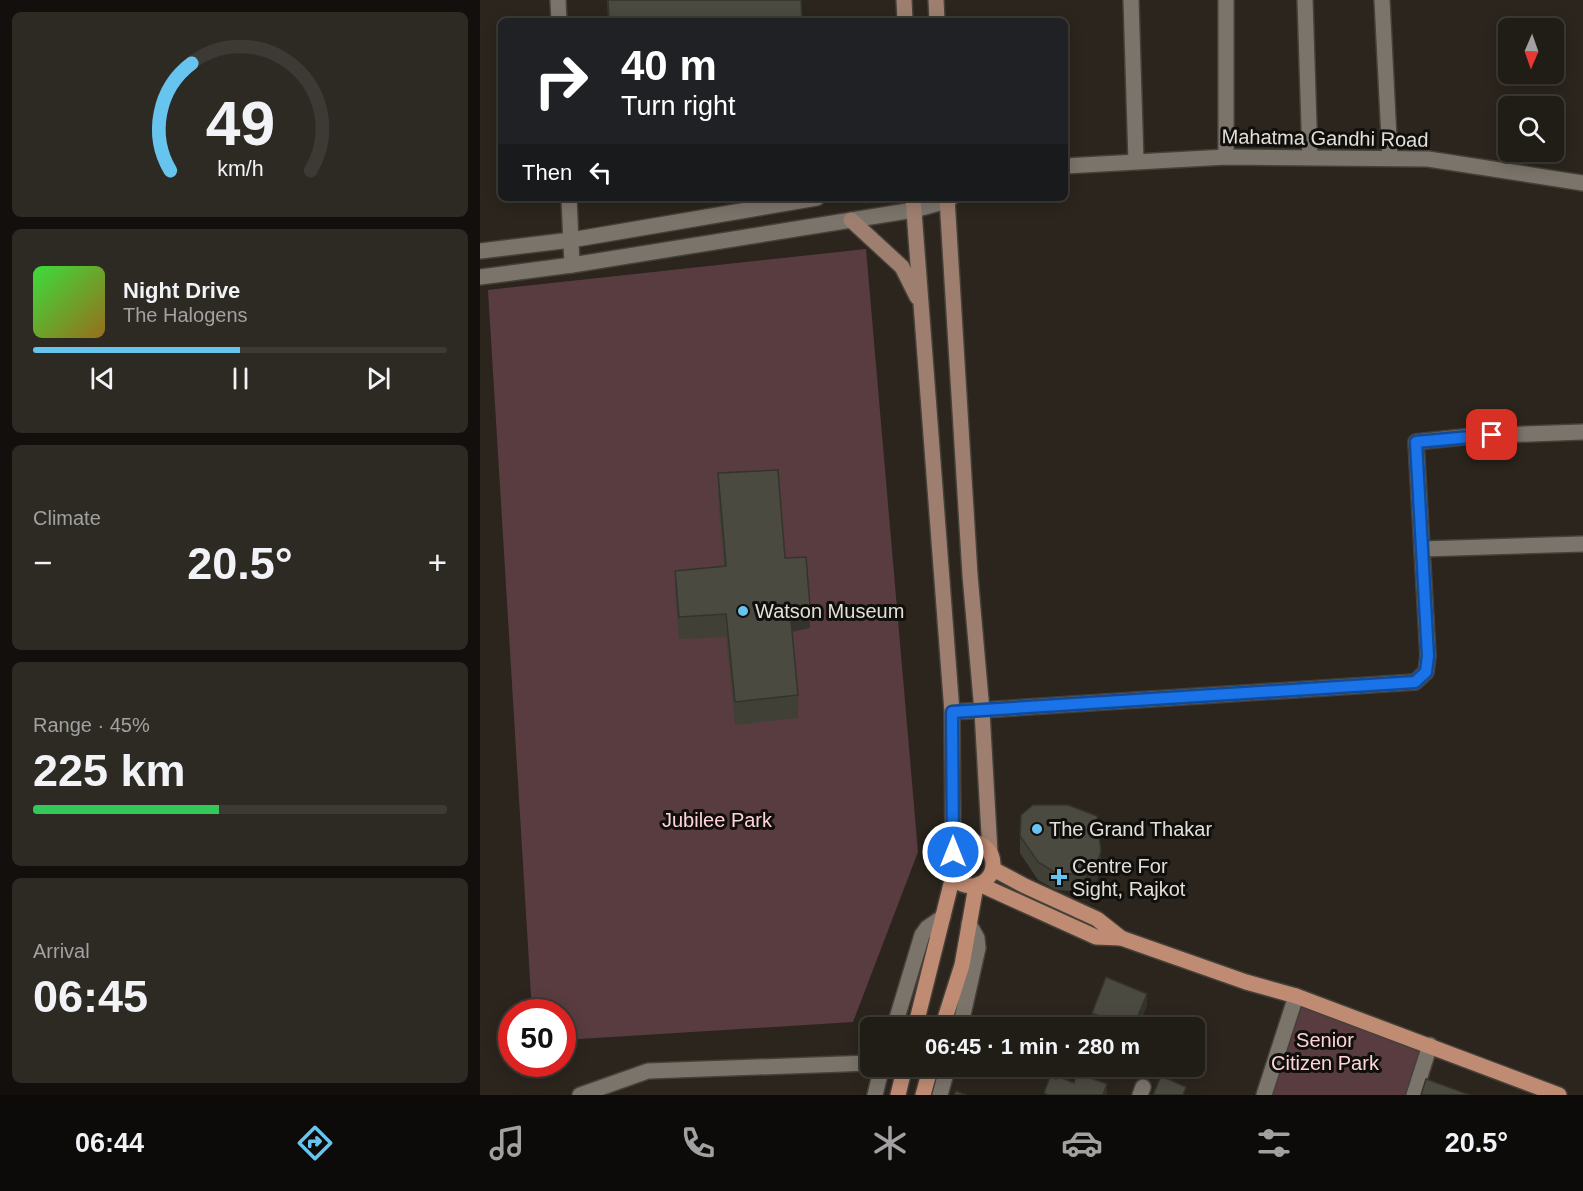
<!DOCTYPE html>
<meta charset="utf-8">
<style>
:root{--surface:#201c16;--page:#2d2923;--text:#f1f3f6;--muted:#a2a1a1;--line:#3d3a35;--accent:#67c4ef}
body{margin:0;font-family:Arial,sans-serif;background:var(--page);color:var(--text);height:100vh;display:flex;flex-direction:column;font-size:22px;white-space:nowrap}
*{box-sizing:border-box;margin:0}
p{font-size:20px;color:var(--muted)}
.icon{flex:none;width:33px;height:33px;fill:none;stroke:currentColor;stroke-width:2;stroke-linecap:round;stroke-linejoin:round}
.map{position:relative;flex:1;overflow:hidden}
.details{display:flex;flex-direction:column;gap:12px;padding:12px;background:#120f0c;width:480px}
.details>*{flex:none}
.top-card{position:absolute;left:18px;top:18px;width:570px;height:183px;border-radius:9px;box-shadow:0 3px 15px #0003,0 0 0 2px var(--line);background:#202124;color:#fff;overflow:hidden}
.needle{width:39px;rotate:182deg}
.buttons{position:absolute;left:1018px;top:18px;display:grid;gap:12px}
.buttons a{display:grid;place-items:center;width:66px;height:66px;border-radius:9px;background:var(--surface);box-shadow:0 3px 15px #0003,0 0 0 2px var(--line);font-size:30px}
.speed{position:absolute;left:18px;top:999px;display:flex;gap:12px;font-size:30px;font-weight:700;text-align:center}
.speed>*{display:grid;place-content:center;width:78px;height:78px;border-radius:50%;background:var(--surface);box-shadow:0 3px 15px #0003,0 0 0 2px var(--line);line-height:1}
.speed .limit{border:9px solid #d22;background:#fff;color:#111}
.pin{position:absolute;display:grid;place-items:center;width:51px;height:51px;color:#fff;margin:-26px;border-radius:12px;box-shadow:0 3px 9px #0006}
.me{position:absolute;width:66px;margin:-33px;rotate:0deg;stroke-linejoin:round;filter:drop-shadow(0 0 4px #0008)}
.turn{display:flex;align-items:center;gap:21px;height:126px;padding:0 24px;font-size:27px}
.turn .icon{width:78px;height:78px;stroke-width:2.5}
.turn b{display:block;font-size:42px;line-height:51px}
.then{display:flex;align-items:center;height:57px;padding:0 24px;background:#0003;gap:12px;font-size:22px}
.big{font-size:45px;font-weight:800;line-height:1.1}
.details .tile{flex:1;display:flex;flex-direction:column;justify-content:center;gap:9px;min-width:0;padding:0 21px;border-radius:9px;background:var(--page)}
.details .dial{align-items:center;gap:0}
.dial svg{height:156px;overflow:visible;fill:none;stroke:var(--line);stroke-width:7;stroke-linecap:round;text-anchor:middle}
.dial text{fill:var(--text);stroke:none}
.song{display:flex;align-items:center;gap:18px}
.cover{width:72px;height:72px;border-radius:9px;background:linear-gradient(135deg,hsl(120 70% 55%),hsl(40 70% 35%))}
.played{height:6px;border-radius:3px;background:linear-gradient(90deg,var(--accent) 50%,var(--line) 50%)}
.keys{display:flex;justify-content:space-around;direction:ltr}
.heat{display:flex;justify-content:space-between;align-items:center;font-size:33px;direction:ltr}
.charge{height:9px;border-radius:4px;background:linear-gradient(90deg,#34c759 45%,var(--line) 0)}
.trip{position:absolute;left:380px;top:1017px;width:345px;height:60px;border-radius:9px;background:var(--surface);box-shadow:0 3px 15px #0003,0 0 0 2px var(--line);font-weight:800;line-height:60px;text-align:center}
.menu{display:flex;height:96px;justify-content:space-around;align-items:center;background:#0d0b09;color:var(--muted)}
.menu .icon{width:42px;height:42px}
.menu .current{color:var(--accent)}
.menu b{font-size:27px;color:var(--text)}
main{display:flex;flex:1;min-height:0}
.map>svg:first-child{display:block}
.green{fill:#593c40}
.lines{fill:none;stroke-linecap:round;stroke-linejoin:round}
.minor-casing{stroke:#454039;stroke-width:18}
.tertiary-casing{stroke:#454039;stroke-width:18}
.secondary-casing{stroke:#454039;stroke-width:18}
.primary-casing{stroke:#454039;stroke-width:18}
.minor{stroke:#7b746b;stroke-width:15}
.tertiary{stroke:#7b746b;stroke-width:15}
.secondary{stroke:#9e7f6f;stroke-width:15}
.primary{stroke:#c08b73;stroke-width:15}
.wall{fill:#404037}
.shaded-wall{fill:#34342d}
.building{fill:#4a4a40;stroke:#34342d;stroke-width:1.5}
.route-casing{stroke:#114b97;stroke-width:15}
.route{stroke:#1a73e8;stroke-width:10}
.poi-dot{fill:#67c4ef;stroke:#110f0b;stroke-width:2}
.labels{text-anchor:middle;stroke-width:6;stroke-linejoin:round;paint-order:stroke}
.street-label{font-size:20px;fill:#e2ded9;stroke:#110f0b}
.poi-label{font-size:20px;fill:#e2ded9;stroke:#110f0b;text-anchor:start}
.park-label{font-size:20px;fill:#ffd3d8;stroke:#110f0b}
</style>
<main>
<section class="details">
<div class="tile dial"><svg viewBox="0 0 100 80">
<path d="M14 69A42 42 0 1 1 86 69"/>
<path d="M14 69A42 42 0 0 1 25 14" stroke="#67c4ef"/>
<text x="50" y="56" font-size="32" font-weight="700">49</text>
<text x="50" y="72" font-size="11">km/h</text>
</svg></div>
<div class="tile">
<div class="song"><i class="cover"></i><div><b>Night Drive</b><p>The Halogens</p></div></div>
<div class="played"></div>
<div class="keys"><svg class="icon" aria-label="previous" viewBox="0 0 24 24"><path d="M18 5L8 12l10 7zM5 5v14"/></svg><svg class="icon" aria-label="pause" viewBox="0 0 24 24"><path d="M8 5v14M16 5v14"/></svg><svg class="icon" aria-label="next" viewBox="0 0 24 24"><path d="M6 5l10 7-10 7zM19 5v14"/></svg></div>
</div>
<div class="tile"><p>Climate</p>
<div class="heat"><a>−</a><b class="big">20.5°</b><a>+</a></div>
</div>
<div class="tile"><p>Range · 45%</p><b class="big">225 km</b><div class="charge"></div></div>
<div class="tile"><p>Arrival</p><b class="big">06:45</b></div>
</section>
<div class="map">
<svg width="1103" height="1095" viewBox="0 0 1103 1095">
<rect width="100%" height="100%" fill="#2b251d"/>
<g class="green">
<path d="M386 249 438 852 373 1022 83 1040 82 1012H52L8 290Z"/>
<path d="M816 996 950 1045 932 1095H784Z"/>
</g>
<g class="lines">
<g class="minor-casing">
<g id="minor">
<path d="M651 0 656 161"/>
<path d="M825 0 830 157"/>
<path d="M902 0 910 158"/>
<path d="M746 157V0"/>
<path d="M942 549 1103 544"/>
<path d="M472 712 935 682 946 672 948 656 936 442 992 436 1103 432"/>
<path d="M100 1095 168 1071 390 1063"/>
<path d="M660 1095 663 1087"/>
<path d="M784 1095 816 996"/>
<path d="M934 1095 950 1045"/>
</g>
</g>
<g class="tertiary-casing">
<g id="tertiary">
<path d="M78 0 79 21"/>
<path d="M585 166 746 157 948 159 1103 183"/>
<path d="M89 198 92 265"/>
<path d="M0 251 91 240 337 198"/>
<path d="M0 277 92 265 434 210 467 201 471 198"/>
<path d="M414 1028 442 935 447 928 463 917"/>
<path d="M480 1028 498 948 497 938 489 924"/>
<path d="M395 1095 402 1066"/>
<path d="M460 1095 468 1066"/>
</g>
</g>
<g class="secondary-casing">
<g id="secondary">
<path d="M424 0 425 21"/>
<path d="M456 0 457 21"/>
<path d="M433 198 472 712 473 852"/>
<path d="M467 198 490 575 502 711 510 852"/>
<path d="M371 220 422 267 437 297"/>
</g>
</g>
<g class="primary-casing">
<g id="primary">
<circle cx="491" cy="864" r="22"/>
<path d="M513 869 545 886 617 919 641 938"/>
<path d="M499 884 616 937 641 938 766 982 816 996 1079 1095"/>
<path d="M435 1028 473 876"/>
<path d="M462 1028 482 965 496 886"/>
<path d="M418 1095 425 1066"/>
<path d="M443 1095 451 1066"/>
</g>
</g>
<use href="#minor" class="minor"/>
<use href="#tertiary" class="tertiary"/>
<use href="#secondary" class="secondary"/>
<use href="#primary" class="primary"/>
</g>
<g class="wall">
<path d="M127 0H321L322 21H128Z"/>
<path d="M238 473 305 558 330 628 312 632 318 695V718L255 725 246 637 199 639 195 593V571L244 566 238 495Z"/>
<path d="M540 836 621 869 617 880 606 892 576 890 558 880 540 853Z"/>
<path d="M667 1005 658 1028H620L612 1024V1013Z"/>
</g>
<g class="shaded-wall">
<path d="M330 606V628L310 632V610Z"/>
<path d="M621 851V869L617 880 606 892V875Z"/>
<path d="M667 994V1005L658 1028H653Z"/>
<path d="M627 1084V1095H623Z"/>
</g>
<g class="building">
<path d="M128 0H321L322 21H129Z"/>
<path d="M298 470 305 558 326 557 330 606 310 610 318 695 255 702 246 614 199 617 195 571 246 566 238 473Z"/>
<path d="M553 805H588L617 816 621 851 617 863 606 875 576 873 558 862 540 836 541 815Z"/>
<path d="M626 977 667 994 653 1028H649L612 1013Z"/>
<path d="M597 1073 627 1084 623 1095H568L564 1093 570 1077 576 1079 577 1076 594 1083Z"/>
<path d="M681 1076 706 1087 703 1095H673Z"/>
<path d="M946 1079 990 1095H941Z"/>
<path d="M476 1091 487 1095H474Z"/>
</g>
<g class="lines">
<g class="route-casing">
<path id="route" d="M473 852 472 712 935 682 946 672 948 656 936 442 1012 435"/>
</g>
<use href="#route" class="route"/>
</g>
<g class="poi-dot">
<circle cx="263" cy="611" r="6"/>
<circle cx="557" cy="829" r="6"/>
<path d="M576 868h6v6h6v6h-6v6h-6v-6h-6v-6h6z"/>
</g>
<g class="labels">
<g class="street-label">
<text transform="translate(845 138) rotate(1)" y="7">Mahatma Gandhi Road</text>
</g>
<g class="poi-label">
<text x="275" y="618">Watson Museum</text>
<text x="569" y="836">The Grand Thakar</text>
<text x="592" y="873">Centre For<tspan x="592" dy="23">Sight, Rajkot</tspan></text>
</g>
<g class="park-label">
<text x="237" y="827">Jubilee Park</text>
<text x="845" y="1047">Senior<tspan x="845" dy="23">Citizen Park</tspan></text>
</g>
</g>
</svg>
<div class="buttons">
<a><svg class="needle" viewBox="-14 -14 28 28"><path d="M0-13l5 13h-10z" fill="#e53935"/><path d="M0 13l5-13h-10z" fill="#a2a1a1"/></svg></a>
<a><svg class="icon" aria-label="search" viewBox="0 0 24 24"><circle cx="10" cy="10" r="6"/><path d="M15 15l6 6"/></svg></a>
</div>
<div class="speed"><div class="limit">50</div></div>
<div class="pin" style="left:1012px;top:435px;background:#d93025"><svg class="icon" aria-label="arrive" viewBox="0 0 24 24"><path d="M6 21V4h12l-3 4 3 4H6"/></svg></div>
<svg class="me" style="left:473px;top:852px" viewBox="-20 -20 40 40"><circle r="17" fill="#1a73e8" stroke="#fff" stroke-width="3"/><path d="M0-11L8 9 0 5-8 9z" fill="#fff"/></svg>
<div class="trip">06:45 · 1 min · 280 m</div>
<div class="top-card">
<div class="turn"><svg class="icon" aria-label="right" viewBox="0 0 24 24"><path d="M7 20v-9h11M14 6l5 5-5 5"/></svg><div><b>40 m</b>Turn right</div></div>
<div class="then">Then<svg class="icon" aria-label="left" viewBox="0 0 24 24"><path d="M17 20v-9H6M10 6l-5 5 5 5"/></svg></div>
</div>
</div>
</main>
<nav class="menu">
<b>06:44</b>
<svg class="icon current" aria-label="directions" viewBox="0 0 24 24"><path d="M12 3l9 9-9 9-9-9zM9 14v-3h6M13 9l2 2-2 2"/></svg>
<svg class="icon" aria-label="music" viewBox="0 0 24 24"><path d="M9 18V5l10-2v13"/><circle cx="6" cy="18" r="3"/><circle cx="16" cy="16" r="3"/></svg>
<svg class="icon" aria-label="phone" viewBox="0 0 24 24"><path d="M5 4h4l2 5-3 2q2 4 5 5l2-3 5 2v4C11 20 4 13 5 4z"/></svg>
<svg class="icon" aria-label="climate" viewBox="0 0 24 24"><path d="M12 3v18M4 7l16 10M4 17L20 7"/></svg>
<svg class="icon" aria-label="car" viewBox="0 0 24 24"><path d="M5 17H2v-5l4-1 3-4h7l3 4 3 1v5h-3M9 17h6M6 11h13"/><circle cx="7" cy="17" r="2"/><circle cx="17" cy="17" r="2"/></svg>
<svg class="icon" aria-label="filters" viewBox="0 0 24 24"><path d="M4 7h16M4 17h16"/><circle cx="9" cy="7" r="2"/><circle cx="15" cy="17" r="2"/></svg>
<b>20.5°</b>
</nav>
